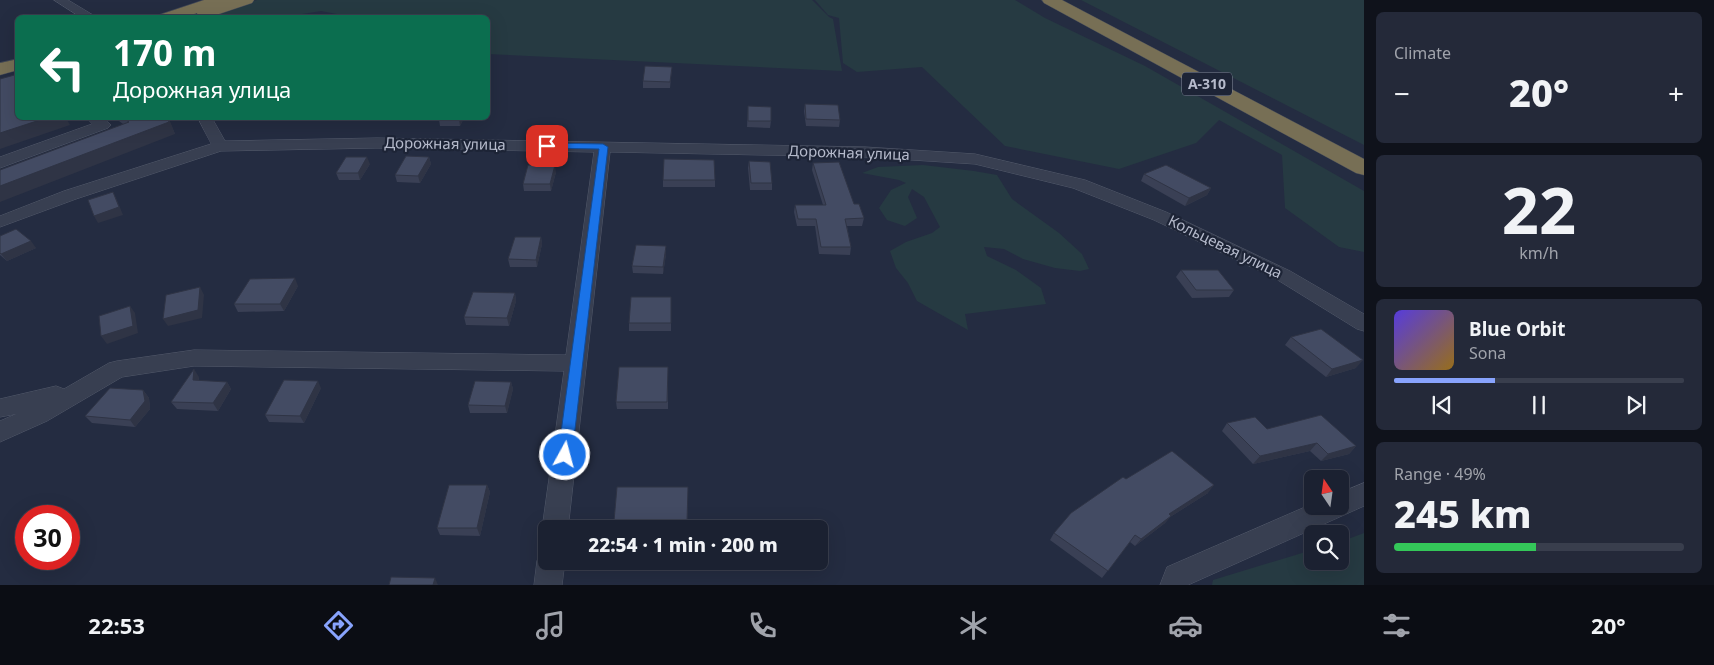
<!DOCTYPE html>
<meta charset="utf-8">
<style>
:root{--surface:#1b2131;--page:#242939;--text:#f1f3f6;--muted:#a0a3ab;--line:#393e4d;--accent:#88a3fd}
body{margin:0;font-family:"Noto Sans",sans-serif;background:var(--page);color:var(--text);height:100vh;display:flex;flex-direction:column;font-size:19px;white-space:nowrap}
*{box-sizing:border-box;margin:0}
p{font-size:16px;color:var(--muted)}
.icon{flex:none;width:28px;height:28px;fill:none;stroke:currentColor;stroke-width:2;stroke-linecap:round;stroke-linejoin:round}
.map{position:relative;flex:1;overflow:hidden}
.panel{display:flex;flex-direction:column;gap:12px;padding:12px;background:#0f121b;width:350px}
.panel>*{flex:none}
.guide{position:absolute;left:15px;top:15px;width:475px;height:105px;border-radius:8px;box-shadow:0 5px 20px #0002,0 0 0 1px var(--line);background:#0b6e4f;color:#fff;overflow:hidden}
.needle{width:32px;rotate:347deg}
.buttons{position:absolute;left:1304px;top:470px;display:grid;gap:10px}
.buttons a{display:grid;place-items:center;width:45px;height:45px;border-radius:8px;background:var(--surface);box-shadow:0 5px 20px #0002,0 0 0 1px var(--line);font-size:25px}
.speed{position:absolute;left:15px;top:505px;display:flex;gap:10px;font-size:25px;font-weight:700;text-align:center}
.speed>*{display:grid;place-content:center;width:65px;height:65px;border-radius:50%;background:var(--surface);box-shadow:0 5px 20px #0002,0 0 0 1px var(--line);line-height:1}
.speed .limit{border:8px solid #d22;background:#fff;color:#111}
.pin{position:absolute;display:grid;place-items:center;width:42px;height:42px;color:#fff;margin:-21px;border-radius:10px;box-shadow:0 2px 8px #0006}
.me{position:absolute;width:55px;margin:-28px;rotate:7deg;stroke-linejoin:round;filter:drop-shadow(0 0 4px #0008)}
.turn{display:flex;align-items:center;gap:18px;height:105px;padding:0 15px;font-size:22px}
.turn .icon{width:65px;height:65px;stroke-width:2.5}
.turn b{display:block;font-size:35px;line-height:42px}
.big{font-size:38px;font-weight:800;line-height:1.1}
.panel .card{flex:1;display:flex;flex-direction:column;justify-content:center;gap:8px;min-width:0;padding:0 18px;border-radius:8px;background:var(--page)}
.panel .dial{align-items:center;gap:0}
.dial b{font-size:65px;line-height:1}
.song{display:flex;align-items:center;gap:15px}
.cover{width:60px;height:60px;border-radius:8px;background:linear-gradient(135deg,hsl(250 70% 55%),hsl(40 70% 35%))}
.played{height:5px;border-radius:2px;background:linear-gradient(90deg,var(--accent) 35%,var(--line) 35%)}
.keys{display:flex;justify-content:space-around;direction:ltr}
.heat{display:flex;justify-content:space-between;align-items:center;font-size:28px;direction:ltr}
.charge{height:8px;border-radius:4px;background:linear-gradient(90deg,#34c759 49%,var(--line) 0)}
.trip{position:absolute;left:538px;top:520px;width:290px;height:50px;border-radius:8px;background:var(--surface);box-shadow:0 5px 20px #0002,0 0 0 1px var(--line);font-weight:800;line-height:50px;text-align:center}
.tabs{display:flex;height:80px;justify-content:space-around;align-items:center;background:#0b0d14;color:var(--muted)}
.tabs .icon{width:35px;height:35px}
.tabs .selected{color:var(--accent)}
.tabs b{font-size:22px;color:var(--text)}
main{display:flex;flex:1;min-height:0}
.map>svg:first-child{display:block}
.green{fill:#263a42}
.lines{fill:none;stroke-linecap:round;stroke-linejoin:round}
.minor-casing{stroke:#535a6b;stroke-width:1}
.highway-casing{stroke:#404758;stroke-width:1}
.minor{fill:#383f51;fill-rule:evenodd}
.highway{fill:#776f55;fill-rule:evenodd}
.wall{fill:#3a4055}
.shaded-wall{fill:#2f3445}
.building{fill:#434b63;stroke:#2f3445}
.route{fill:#1a73e8;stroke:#114b97}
.labels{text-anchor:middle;stroke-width:4.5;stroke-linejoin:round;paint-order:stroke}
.shield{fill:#1d2436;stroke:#878d9e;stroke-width:1}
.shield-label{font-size:14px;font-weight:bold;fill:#b5bacb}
.street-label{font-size:15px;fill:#b5bacb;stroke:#1d2436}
</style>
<main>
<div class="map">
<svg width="1364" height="585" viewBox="0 0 1364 585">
<rect width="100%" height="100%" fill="#242c41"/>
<g class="green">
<path d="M257 0H812L829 17 833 19 842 71 488 54V18H358L321 11 284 17H203Z"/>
<path d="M815 0H1015L1045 18 1145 66 1364 191V252L1339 247 1285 208 1282 155 1219 120 1196 143 1119 169 1005 146 922 67 857 72 843 63 839 18 828 15Z"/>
<path d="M1081 0H1364V145Z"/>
<path d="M923 165 974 171 997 175 1012 199 1059 233 1082 254 1089 269 1080 271 1055 268 1023 259 1004 249 984 247 987 256 1016 270 1041 288 1046 304 965 314 968 330 917 301 908 283 896 268 890 251 906 242 932 233 940 227 924 197 912 189 908 197 917 218 905 226 887 220 879 208 891 190 906 183 899 180 862 173 878 167Z"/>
<path d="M1364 533V585H1212L1213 580 1312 550V561H1340V542Z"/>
</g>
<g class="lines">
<g class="minor-casing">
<g id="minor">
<path d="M54 0H68L98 18H82Z"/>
<path d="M87 118H103L111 125 108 128 0 168V157L92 124Z"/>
<path d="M198 118H212L225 141 377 138 865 147 975 154 1085 180 1166 212 1290 271 1364 314V331L1357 329 1276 279 1154 220 1073 188 975 164 865 157 610 152 568 529H546V538L542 529 564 371 194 366 122 377 47 421 0 442V421L16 414 0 417V399L56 386 64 389 109 363 117 361 194 350 566 355 594 152 377 148 221 151 76 199 0 227V216L64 191 211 144Z"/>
<path d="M1364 483V506L1188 585H1160L1167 567 1312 504V506H1340V493Z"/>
<path d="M546 550V561H565L562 585H534L537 561 541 552Z"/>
</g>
</g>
<g class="highway-casing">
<g id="highway">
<path d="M204 0H254L252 3 210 17H198L197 13 183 18H157L159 15Z"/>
<path d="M1042 0H1062L1364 159V175L1356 173 1044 3Z"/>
<path d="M18 59V70L0 75V63Z"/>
</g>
</g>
<use href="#minor" class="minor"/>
<use href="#highway" class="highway"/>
</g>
<g class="wall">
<path d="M672 67 670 88H643V81Z"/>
<path d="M805 104 840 120 839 127 806 126 804 111Z"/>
<path d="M748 106 771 121 770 128 747 127Z"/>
<path d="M115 118H168L175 134 123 124Z"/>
<path d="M440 118H464L460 126H440L439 120Z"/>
<path d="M429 157 431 164 420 183 397 182 395 175Z"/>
<path d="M749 161 772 183V190H750L748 168Z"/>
<path d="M813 163 864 218 862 226H847L851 247 850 255 819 254 815 226H797L794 212 795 205H823L812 170Z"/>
<path d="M370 164 360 180H339L336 173Z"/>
<path d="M556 172 551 191H524L523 184Z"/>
<path d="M1144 174 1211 188 1207 195 1185 206 1141 181Z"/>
<rect x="663" y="180" width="52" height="7"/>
<path d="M0 236 36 248 7 261 0 255Z"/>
<path d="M541 237 542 244 537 267H510L508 259Z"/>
<path d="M666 246V254L663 274 633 273 632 266Z"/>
<path d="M1181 270 1234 290 1229 297 1192 298 1176 277Z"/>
<path d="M298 286 284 311 238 312 234 304Z"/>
<path d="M515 293 516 301 509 326 466 325 464 317Z"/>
<path d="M671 297V331H629V323Z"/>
<path d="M1291 337 1356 368 1326 377 1285 345Z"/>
<path d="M668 367V409H617L616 402Z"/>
<path d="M199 377V381L227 382 231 389 218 411 177 409 171 402Z"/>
<path d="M511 382 513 389 507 413H470L468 405Z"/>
<path d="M321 388 304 423 269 422 265 415Z"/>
<path d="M143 390 149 398 150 409 135 427 92 423 85 416Z"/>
<path d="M1227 423 1267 429 1356 446 1349 454 1321 461 1310 451 1253 464 1222 431Z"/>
<path d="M1126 479 1208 493 1170 517 1165 523 1135 546 1130 542 1102 578 1050 540 1054 533Z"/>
<path d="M487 485 490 492 480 536 440 535 437 528Z"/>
<path d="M688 487 687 529 615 528 614 521Z"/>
</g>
<g class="shaded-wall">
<path d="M46 118H66L70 125 0 149V133Z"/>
<path d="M167 118H168L170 121 175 134 0 202V186Z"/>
<path d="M460 118H464L460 126 459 120Z"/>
<path d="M367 157 370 164 360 180 358 173Z"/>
<path d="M429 157 431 164 420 183 418 176Z"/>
<path d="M555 165 556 172 551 191 550 184Z"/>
<path d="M1211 188 1207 195 1185 206 1189 198Z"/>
<path d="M113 192 117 200 123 215 98 223 94 216Z"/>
<path d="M541 237 542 244 537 267 536 260Z"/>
<path d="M31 241 36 248 7 261 1 254Z"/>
<path d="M666 246V254L663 274V267Z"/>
<path d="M295 278 298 286 284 311 280 304Z"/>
<path d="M200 287 204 295 202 318 168 326 163 319Z"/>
<path d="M515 293 516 301 509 326 507 318Z"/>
<path d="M130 306 135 313 138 333 107 344 101 336Z"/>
<path d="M1363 360 1356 368 1326 377 1332 369Z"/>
<path d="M194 369 199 377 198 388 193 380Z"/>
<path d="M318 381 321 388 304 423 300 416Z"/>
<path d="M227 382 231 389 218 411 213 403Z"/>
<path d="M511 382 513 389 507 413 505 406Z"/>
<path d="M143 390 149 398 150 409 135 427 130 420Z"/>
<path d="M1317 443 1310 451 1253 464 1260 456Z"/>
<path d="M1356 446 1349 454 1321 461 1328 454Z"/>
<path d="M487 485 490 492 480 536 477 528Z"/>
<path d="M1214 485 1208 493 1170 517 1165 523 1135 546 1141 539 1169 514Z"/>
<path d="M435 578 438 585H433Z"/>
</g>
<g class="building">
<path d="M645 66 672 67 670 82 643 81Z"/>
<path d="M18 74V118H46L0 133V79Z"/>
<path d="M805 104 838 105 840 120 806 119Z"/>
<path d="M748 106 771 107V121H748Z"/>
<path d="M123 118H167L169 122 0 186V170L129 122Z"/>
<path d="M440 118H460L459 120H439Z"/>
<path d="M406 156 429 157 418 176 395 175Z"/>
<path d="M346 157H367L358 173H336Z"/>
<path d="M664 159 714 160 715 180H663Z"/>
<path d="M749 161 770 162 772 183H751Z"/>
<path d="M839 162 854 204H859L864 218 845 219 851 247H821L816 219H798L795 205H826L813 163Z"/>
<path d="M528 165H555L550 184H523Z"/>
<path d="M1166 165 1211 188 1189 198 1144 174Z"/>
<path d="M113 192 119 207 94 216 88 200Z"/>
<path d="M16 229 31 241 1 254 0 253V236Z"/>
<path d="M515 237H541L536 260 508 259Z"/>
<path d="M636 245 666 246 663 267 632 266Z"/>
<path d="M1181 270H1218L1234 290H1196Z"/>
<path d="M295 278 280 304H234L250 279Z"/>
<path d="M200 287 198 310 163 319 166 295Z"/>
<path d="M473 292 515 293 507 318 464 317Z"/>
<path d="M631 297H671V323H629Z"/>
<path d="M130 306 133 326 101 336 99 316Z"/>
<path d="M1321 329 1363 360 1332 369 1291 337Z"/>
<path d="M619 367H668L667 402H616Z"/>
<path d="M194 369 193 380 227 382 213 403 171 402Z"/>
<path d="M284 380 318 381 300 416 265 415Z"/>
<path d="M475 381 511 382 505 406 468 405Z"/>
<path d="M110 388 143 390 145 401 130 420 85 416Z"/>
<path d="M1321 415 1356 446 1328 454 1317 443 1260 456 1227 423 1255 417 1267 429Z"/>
<path d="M1172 451 1214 485 1169 514 1171 516 1141 539 1135 535 1108 571 1054 533 1071 513 1123 477 1126 479Z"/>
<path d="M449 485H487L477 528H437Z"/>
<path d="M617 487H688L687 522 614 521Z"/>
<path d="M391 577 435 578 433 585H389Z"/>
</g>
<path class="route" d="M547 143 603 144 608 147 572 455 570 459 565 461 560 459 558 455 599 149 544 148V144Z"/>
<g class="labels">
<rect class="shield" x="1182" y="72.5" width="50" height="23" rx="4"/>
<g class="shield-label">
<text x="1207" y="89">А-310</text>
</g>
<g class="street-label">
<text transform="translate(445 144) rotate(1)" y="5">Дорожная улица</text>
<text transform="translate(849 153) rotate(2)" y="5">Дорожная улица</text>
<text transform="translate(1225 247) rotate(26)" y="5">Кольцевая улица</text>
</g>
</g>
</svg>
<div class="buttons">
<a><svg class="needle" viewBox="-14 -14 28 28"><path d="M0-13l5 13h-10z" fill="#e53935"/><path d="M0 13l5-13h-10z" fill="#a0a3ab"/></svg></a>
<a><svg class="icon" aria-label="search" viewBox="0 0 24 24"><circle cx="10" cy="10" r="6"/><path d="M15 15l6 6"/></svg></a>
</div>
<div class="speed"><div class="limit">30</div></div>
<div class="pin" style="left:547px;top:146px;background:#d93025"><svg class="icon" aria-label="arrive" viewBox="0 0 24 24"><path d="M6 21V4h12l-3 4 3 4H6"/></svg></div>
<svg class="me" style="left:565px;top:455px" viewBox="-20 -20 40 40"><circle r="17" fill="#1a73e8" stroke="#fff" stroke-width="3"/><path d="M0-11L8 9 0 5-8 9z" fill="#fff"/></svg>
<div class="trip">22:54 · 1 min · 200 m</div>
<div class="guide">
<div class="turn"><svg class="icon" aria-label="left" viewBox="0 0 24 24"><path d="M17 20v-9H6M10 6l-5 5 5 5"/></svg><div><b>170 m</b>Дорожная улица</div></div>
</div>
</div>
<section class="panel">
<div class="card"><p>Climate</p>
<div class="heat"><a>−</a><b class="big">20°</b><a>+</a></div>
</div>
<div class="card dial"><b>22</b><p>km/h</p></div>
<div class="card">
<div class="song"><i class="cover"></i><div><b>Blue Orbit</b><p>Sona</p></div></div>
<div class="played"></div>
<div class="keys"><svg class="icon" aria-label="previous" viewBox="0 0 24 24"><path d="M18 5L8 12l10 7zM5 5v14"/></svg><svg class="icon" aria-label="pause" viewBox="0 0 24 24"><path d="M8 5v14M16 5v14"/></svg><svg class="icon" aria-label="next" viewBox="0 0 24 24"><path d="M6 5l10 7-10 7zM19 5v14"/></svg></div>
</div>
<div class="card"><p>Range · 49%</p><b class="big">245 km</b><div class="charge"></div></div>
</section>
</main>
<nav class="tabs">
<b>22:53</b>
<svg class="icon selected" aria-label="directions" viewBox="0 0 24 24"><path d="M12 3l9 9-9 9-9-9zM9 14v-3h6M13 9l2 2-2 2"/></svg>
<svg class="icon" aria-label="music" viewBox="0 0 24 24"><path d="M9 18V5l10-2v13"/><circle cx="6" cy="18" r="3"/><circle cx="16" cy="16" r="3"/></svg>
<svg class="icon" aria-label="phone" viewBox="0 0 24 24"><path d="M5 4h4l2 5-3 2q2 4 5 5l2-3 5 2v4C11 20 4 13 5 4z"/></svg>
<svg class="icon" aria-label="climate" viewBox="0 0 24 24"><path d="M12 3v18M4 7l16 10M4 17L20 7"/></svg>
<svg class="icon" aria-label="car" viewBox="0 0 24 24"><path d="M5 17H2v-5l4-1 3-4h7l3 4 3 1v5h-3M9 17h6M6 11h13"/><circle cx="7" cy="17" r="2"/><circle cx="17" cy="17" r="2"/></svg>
<svg class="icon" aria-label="filters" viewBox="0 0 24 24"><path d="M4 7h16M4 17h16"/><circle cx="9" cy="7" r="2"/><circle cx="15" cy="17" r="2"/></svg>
<b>20°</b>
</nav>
